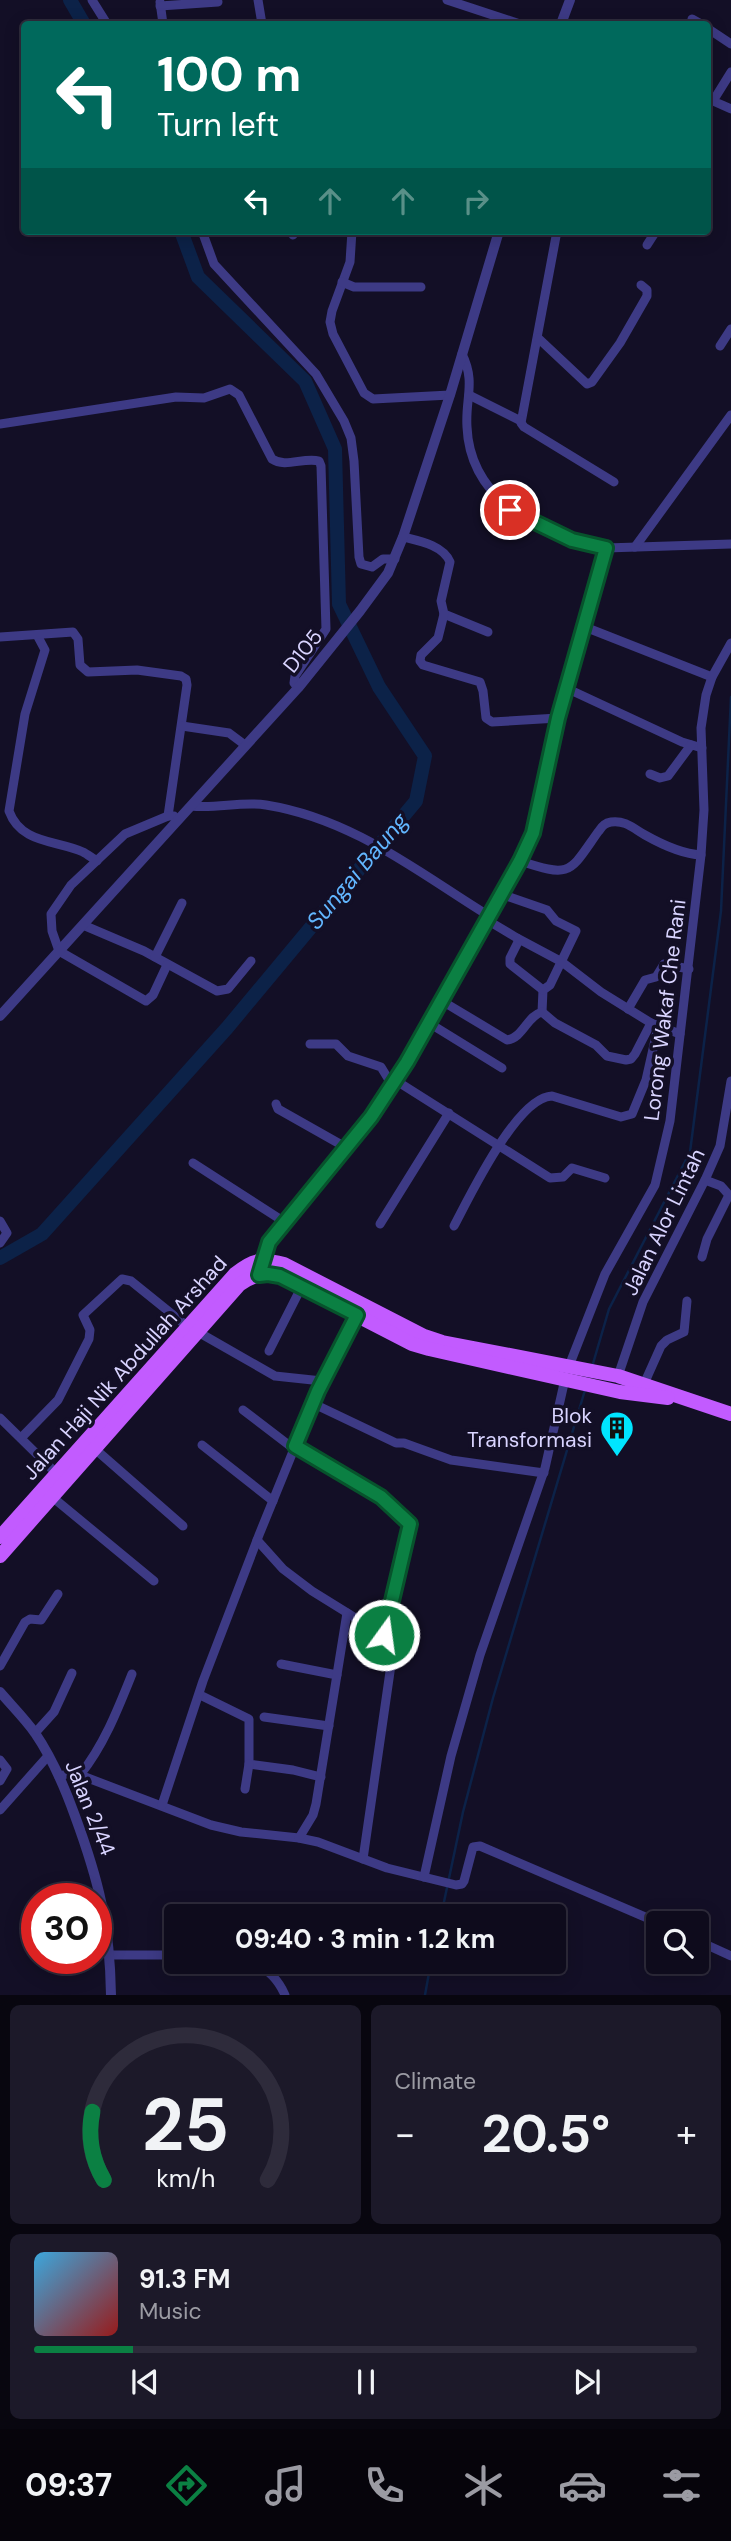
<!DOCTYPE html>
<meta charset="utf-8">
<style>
:root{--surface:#0e0b1c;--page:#1c1929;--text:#f1f3f6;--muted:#9b9ba3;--line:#2e2b3b;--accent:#0b8043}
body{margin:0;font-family:"DM Sans",sans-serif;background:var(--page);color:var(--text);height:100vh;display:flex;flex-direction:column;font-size:26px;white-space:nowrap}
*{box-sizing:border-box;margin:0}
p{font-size:23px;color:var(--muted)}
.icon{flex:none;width:38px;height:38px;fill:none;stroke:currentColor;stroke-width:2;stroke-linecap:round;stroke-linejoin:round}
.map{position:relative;height:1995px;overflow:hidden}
.panel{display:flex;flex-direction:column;gap:10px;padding:10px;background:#08060f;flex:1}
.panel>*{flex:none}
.hud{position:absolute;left:21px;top:21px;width:690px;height:214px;border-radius:7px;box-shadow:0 4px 18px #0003,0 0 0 2px var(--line);background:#00695c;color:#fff;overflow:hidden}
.controls{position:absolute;left:646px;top:1911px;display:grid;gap:14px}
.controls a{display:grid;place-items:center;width:63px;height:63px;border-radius:7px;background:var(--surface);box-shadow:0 4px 18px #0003,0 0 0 2px var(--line);font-size:35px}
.speed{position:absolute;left:21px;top:1883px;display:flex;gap:14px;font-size:35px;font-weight:700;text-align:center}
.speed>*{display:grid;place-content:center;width:91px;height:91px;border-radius:50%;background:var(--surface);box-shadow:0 4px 18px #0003,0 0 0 2px var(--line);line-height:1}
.speed .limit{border:10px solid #d22;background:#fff;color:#111}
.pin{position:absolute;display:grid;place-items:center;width:60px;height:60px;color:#fff;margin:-30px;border:4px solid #fff;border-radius:50%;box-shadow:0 2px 7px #0007}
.me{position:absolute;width:77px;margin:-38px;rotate:14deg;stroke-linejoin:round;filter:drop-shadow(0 0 5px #0008)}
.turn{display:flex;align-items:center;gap:24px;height:147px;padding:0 21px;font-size:32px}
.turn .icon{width:91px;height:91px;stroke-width:2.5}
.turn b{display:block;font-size:49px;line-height:60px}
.lanes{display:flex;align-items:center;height:66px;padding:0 21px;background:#0003;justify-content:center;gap:35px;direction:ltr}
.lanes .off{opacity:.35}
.big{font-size:52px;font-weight:700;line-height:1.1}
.panel .card{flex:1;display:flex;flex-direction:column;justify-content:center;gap:10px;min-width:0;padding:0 24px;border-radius:10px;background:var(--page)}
.panel .dial{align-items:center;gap:0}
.dial svg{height:182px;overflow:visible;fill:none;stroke:var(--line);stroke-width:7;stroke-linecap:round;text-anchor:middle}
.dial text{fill:var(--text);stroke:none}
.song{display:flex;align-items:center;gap:21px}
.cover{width:84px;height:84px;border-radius:10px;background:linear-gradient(135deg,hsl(200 70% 55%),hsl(0 70% 35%))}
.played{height:7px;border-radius:4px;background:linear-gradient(90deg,var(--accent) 15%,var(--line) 15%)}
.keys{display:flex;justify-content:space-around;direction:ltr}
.heat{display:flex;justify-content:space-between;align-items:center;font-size:38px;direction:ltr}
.panel .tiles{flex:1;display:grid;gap:10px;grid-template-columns:1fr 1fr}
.card:last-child{grid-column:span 2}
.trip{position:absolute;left:164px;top:1904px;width:402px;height:70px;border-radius:7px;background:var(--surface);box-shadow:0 4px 18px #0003,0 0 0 2px var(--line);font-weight:700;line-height:70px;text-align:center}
.tabs{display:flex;height:112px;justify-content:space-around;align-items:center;background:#06040b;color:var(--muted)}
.tabs .icon{width:49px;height:49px}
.tabs .on{color:var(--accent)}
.tabs b{font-size:32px;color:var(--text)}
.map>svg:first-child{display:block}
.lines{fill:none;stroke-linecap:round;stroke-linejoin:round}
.stream{stroke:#0c2248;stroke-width:2.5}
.river{stroke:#0c2248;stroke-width:14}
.minor{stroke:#3d3a85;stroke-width:9}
.tertiary{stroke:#3d3a85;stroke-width:10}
.primary{stroke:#c25bff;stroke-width:14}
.route-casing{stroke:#07532c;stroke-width:18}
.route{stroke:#0b8043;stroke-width:12}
.labels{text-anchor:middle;stroke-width:7;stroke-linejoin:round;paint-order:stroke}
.street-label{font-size:21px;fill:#d9d4ff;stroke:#130f26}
.poi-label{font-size:21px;fill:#d9d4ff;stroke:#130f26;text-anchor:end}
.water-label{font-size:23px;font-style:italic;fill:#62b6ff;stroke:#130f26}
</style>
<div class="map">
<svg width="731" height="1995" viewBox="0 0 731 1995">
<rect width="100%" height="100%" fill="#130f26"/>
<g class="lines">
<g class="stream">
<path d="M592 1367 609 1309 690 1152 721 911 731 697"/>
<path d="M441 1916 463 1812 493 1698 585 1390"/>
<path d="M425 1995 431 1962"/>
</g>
<g class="river">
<path d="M70 0 84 24"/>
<path d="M0 1258 42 1234 227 1028 416 801 425 756 379 687 339 604 335 449 305 381 198 277 181 231"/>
</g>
<g class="minor">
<path d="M92 0 107 24"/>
<path d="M258 0 262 24"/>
<path d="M447 0 520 24"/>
<path d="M160 2 163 24"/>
<path d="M160 6 218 2"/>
<path d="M692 19 701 24"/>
<path d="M707 28 731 44"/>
<path d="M731 72 713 101 731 109"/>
<path d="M202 231 214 264 316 374 344 421 351 438 354 461 359 557 361 564 372 567 383 559H395"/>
<path d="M291 231 293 235"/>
<path d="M352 231 350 262 332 311 330 322 333 334 364 393 373 399 450 395"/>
<path d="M557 231 521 423 524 427 614 482"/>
<path d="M647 245 656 231"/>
<path d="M342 282 354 287H421"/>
<path d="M538 338 587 384 592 382 620 343 647 296V290L641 285"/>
<path d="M720 346 731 329"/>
<path d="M462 354C476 382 465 399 467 427 470 500 542 538 606 548L731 544"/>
<path d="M469 395 521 421"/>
<path d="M0 424 176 397 204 398 230 389 239 395 272 459C285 468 304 457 319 461L321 466 326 629 295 676 294 683 298 688"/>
<path d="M403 537C419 541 443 545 450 562L441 601 444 614 488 632"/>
<path d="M635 547 731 415"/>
<path d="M444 614 438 638 421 655 420 661 423 665 480 682 483 691 486 718 492 722 558 718"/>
<path d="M585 627 712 677"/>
<path d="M37 635 45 650 25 714 9 811C21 844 56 840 83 852 87 854 92 858 97 861"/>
<path d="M0 637 73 632 78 639 80 665 88 672 137 670 181 676 186 679 187 685 168 816"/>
<path d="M566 688 682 742 702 748"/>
<path d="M182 726 229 733 245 745"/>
<path d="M650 774 660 778 668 776 691 745"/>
<path d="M191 806C216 809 242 801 266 805 353 819 416 871 489 916"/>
<path d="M520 861C572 878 569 873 598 832 602 827 604 823 611 822 625 820 633 828 645 835 661 844 683 854 701 855"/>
<path d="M501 894 547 910 556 921 576 931 550 985 543 990 542 1012"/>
<path d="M487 920 517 938 518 942 510 958V964L543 990"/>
<path d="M83 925 144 951 217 991 228 989 251 961"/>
<path d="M517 938 562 962 601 992 651 1023"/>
<path d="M155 957 182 903"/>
<path d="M167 965 153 995 146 1001 59 951 52 931 51 914 71 885 125 834 168 816H174"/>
<path d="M442 1001 507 1040C523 1038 527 1016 542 1012L555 1023 596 1045 607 1056 626 1060 631 1059 635 1054 651 1023 680 1034"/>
<path d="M628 1009 645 980 656 977 664 964 689 969"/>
<path d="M429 1023 502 1068"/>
<path d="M310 1044H336L348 1056 381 1067 392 1085"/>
<path d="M395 1080 550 1178 563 1177 572 1168 605 1178"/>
<path d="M276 1104 278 1109 347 1148"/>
<path d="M193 1163 283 1221"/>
<path d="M0 1221 7 1233 0 1243"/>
<path d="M380 1224 449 1113"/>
<path d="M454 1226C470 1196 517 1097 552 1096L621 1117 632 1114 646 1080 658 1027"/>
<path d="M702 1257 707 1239 729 1195 721 1186 705 1180"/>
<path d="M261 1264C274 1215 342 1159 372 1115 429 1035 470 945 520 861L533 833 558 718 606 548"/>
<path d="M198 1332 275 1376 322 1381"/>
<path d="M269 1351 302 1286"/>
<path d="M569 1366 605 1274 655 1185 670 1121 701 855 704 810 701 728 706 695 712 677 731 643"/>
<path d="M618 1376 643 1302 705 1180 720 1146 731 1081"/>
<path d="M644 1384 661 1346 667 1340 684 1332 687 1301"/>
<path d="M312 1403 396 1443H404L451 1460 544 1473"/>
<path d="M243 1410 294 1449"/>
<path d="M0 1418 57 1474"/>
<path d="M21 1438 58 1400 89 1339 90 1330 83 1315 122 1279 131 1281 188 1327"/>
<path d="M202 1445 273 1501"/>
<path d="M295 1446 381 1497 410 1524 384 1635"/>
<path d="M95 1449 183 1526"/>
<path d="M51 1496 154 1581"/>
<path d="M257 1540 283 1569 312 1591 391 1640 394 1644 363 1859"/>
<path d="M281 1664 337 1675"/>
<path d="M0 1666 25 1622 30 1619 41 1620 58 1594"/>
<path d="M200 1695 249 1719V1764L293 1770 321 1777"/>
<path d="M264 1717 329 1726"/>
<path d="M35 1733 54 1712 72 1673"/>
<path d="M0 1760 7 1769 0 1781"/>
<path d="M80 1775C104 1745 118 1709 132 1674"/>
<path d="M59 1777 68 1773 80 1775 211 1825 241 1832 299 1838 318 1842 387 1868 456 1885 462 1884 464 1881 473 1847 480 1846 659 1923"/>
<path d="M245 1789 249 1764"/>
<path d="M162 1805 203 1681 259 1535 318 1390 357 1315"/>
<path d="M0 1810 48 1756"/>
<path d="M299 1838 313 1815 316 1804 347 1613"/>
<path d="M424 1877 451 1756 480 1655 545 1468 565 1379"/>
<path d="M696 1940 731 1956"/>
<path d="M110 1955H177"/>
<path d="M254 1962C269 1971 278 1979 285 1995"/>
</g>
<g class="tertiary">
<path d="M561 24 570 0"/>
<path d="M0 1016 298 688 360 611 388 573 403 537 450 395 499 231"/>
<path d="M0 1692C12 1706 25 1719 35 1733 52 1758 65 1788 75 1816 99 1881 110 1926 111 1995"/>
</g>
<g class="primary">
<path d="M0 1537 235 1274C253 1259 262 1258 284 1264L424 1336 442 1342 618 1376 731 1414"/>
<path d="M0 1556 239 1285C252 1275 264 1273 280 1276L412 1344 429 1349 620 1392 668 1398"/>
</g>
</g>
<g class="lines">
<g class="route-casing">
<path id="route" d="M384 1635 410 1524 381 1497 295 1446 318 1391 357 1315 280 1276 268 1274 259 1275 269 1242 371 1117 407 1062 520 861 533 833 558 718 606 548 572 540 510 510"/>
</g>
<use href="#route" class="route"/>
</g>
<defs>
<g id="building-pin" transform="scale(1.75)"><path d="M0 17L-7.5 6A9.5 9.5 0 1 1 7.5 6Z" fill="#00e5ff" stroke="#130f26"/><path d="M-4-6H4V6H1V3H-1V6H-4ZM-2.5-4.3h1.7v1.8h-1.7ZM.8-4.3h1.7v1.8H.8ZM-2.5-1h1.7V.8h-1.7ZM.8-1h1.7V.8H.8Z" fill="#111"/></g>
</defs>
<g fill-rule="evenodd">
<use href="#building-pin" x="617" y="1428"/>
</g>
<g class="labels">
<g class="street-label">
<text transform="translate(303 651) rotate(-51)" y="7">D105</text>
<text transform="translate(665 1010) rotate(-83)" y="7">Lorong Wakaf Che Rani</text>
<text transform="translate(664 1222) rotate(-64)" y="7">Jalan Alor Lintah</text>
<text transform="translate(125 1368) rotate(-48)" y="7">Jalan Haji Nik Abdullah Arshad</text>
<text transform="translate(90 1808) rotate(68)" y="7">Jalan 2/44</text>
</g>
<g class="poi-label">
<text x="592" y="1423">Blok<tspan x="592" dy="24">Transformasi</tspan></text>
</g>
<g class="water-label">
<text transform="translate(357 871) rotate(-50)" y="8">Sungai Baung</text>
</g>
</g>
</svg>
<div class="controls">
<a><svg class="icon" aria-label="search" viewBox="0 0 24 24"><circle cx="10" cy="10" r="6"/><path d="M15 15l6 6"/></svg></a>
</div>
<div class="speed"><div class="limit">30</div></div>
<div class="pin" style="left:510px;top:510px;background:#d93025"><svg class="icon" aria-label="arrive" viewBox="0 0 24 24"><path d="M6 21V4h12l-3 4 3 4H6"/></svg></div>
<svg class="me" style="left:384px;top:1635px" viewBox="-20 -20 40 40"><circle r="17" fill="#0b8043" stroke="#fff" stroke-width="3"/><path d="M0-11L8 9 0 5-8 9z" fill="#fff"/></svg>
<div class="trip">09:40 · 3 min · 1.2 km</div>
<div class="hud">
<div class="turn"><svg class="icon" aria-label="left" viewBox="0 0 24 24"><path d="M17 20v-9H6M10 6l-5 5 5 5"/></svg><div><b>100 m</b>Turn left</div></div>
<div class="lanes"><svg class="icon" aria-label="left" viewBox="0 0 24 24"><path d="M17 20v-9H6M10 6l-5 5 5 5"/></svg><svg class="icon off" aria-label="ahead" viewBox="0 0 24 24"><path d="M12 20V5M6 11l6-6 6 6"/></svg><svg class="icon off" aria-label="ahead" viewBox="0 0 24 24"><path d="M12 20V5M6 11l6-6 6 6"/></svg><svg class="icon off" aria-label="right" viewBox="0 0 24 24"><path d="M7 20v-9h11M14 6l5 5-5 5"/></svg></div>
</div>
</div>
<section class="panel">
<div class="tiles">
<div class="card dial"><svg viewBox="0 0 100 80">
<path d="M14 69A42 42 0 1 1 86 69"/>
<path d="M14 69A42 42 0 0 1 9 39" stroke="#0b8043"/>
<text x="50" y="56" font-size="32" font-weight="700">25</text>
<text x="50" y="72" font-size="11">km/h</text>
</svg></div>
<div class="card"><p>Climate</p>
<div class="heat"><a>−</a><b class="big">20.5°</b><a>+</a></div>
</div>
<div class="card">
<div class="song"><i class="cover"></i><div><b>91.3 FM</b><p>Music</p></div></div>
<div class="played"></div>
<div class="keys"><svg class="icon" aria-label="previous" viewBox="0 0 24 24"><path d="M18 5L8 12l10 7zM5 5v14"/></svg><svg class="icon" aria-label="pause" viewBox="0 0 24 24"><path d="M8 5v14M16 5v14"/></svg><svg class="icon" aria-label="next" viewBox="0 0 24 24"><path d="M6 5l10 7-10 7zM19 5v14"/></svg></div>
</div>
</div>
</section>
<nav class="tabs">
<b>09:37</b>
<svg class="icon on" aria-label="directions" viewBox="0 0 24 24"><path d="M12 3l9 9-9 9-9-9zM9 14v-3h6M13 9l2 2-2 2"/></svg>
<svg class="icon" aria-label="music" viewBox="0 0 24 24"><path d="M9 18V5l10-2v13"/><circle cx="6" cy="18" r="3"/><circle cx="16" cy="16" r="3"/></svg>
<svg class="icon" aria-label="phone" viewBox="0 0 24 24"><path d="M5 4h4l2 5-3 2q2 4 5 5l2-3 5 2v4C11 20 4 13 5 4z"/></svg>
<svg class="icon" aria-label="climate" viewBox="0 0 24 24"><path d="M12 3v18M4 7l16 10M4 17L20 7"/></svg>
<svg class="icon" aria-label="car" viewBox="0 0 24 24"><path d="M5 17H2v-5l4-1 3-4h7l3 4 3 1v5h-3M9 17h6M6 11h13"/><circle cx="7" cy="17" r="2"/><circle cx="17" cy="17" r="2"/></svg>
<svg class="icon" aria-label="filters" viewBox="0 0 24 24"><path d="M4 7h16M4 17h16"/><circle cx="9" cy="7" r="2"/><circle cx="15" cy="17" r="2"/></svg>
</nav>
